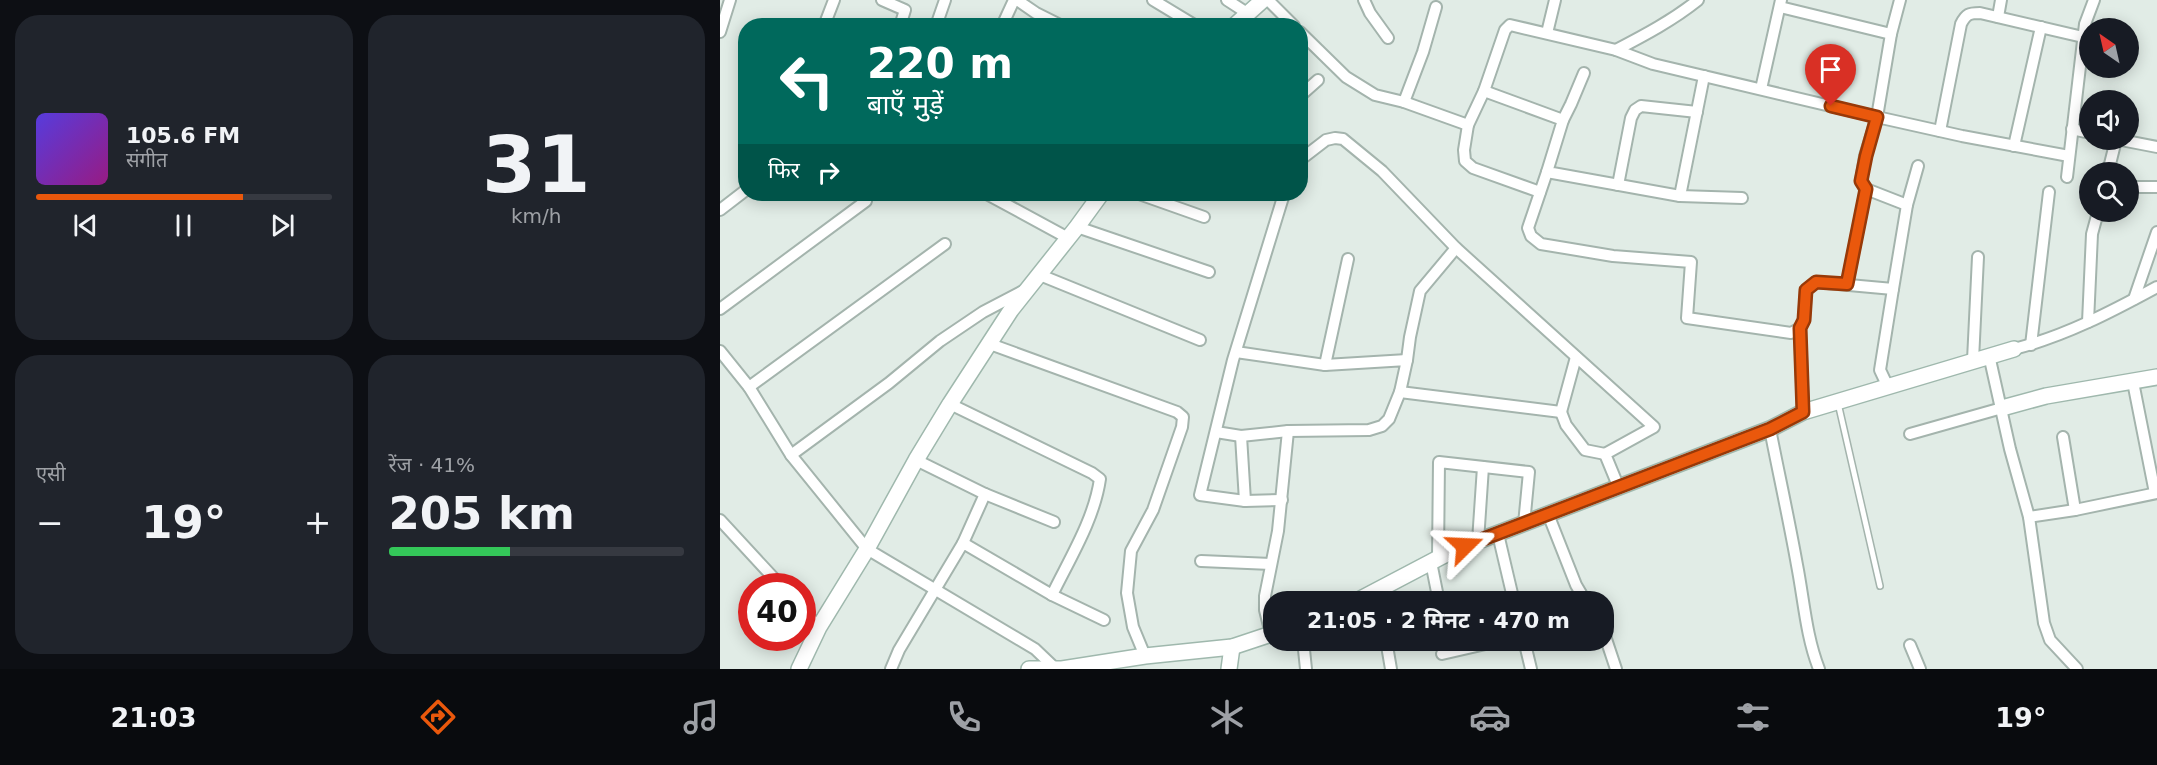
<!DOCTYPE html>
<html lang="hi">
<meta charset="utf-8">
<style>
:root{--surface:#171b24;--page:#20242c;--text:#f1f3f6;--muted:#9ea1a6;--line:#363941;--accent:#ea580c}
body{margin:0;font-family:"DejaVu Sans","Noto Sans Devanagari",sans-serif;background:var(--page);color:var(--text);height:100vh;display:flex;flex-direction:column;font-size:22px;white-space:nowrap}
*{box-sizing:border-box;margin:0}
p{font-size:20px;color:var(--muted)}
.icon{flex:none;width:33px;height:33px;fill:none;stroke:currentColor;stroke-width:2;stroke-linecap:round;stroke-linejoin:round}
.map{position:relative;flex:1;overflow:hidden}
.details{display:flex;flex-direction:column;gap:15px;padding:15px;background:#0d0f14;width:720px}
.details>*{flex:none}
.hud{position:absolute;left:18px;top:18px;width:570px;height:183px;border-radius:24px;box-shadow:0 3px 15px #0003;background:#00695c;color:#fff;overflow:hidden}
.needle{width:39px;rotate:326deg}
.buttons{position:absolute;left:1359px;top:18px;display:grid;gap:12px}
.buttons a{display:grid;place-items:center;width:60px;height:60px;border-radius:50%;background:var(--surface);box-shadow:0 3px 15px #0003;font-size:30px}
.speed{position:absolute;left:18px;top:573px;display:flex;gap:12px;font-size:30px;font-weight:700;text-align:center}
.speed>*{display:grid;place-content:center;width:78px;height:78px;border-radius:50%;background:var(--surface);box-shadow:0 3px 15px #0003;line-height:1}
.speed .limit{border:9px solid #d22;background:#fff;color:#111}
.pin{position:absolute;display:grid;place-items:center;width:51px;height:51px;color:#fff;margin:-62px -26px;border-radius:50% 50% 50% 0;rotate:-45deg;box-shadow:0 0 6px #0007}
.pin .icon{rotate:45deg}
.me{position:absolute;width:66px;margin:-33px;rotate:69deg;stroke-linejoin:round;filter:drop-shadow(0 0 4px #0008)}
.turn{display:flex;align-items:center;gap:21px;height:126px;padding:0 30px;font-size:27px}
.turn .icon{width:78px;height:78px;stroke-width:2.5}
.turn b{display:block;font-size:42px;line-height:51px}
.then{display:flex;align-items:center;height:57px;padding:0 30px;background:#0003;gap:12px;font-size:22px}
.big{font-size:45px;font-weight:700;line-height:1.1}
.details .widget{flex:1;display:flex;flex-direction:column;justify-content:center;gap:9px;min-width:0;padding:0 21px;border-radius:24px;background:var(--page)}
.details .dial{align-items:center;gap:0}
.dial b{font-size:78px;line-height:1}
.song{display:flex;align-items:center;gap:18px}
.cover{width:72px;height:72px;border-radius:9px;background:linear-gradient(135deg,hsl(250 70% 55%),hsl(310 70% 35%))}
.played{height:6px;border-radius:3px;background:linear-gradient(90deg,var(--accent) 70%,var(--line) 70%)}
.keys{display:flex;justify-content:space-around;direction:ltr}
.heat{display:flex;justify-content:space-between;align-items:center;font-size:33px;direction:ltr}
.charge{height:9px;border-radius:4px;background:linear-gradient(90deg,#34c759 41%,var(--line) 0)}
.details .tiles{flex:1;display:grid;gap:15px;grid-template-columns:repeat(2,1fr)}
.trip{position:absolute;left:543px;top:591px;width:351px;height:60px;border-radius:24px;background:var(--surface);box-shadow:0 3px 15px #0003;font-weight:700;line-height:60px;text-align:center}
.menu{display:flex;height:96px;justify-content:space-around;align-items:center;background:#090b0e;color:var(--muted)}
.menu .icon{width:42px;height:42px}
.menu .on{color:var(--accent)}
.menu b{font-size:27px;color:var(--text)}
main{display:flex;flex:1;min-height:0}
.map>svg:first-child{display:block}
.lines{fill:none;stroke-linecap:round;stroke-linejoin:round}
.lane-casing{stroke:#a4b4ad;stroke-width:8}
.street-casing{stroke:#a4b4ad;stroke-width:14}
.secondary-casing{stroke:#9fb8ad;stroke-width:18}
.lane{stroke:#fff;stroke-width:5}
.street{stroke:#fff;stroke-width:10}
.secondary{stroke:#fff;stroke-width:15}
.route-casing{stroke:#983908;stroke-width:15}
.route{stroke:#ea580c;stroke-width:10}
</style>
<main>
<section class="details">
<div class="tiles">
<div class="widget">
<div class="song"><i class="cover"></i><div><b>105.6 FM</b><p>संगीत</p></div></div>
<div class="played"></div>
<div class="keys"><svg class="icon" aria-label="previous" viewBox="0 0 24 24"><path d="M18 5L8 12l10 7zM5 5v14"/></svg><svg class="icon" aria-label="pause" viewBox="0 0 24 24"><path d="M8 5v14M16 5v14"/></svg><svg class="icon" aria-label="next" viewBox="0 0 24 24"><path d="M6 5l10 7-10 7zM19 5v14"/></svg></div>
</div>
<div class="widget dial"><b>31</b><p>km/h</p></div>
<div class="widget"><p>एसी</p>
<div class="heat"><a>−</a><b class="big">19°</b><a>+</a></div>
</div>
<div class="widget"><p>रेंज · 41%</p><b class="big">205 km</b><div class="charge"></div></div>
</div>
</section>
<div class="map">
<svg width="1437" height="669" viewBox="0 0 1437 669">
<rect width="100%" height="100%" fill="#e1ece6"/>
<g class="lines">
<g class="lane-casing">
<path id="lane" d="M1118 403 1160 586"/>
</g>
<g class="street-casing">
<g id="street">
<path d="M162 0 185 10 180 26"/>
<path d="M297 0 316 13 342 26"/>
<path d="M433 0 476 26"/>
<path d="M507 0 527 13"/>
<path d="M548 0 574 26"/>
<path d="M644 0 650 13 668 38"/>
<path d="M1180 0 1171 34 1157 117 1242 136 1349 156"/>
<path d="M1060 7 1171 34"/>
<path d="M1278 17 1281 0"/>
<path d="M104 26 114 0"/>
<path d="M216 26 225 0"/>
<path d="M282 26 294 0"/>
<path d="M0 32 10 0"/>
<path d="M580 32 626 77 655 95 684 102 748 125 764 91 785 30 790 25 896 50 933 64 1157 117 1145 156 1141 181 1146 189 1187 205"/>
<path d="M827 33 835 0"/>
<path d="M896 50C925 35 953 20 978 0"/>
<path d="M1041 89 1061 0"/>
<path d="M764 91 843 120 827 172 960 196 1022 198"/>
<path d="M580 96 598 80"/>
<path d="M684 102 703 52 716 7"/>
<path d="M843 120 851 104 864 73"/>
<path d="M748 125 744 150 745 161 753 168 820 192"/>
<path d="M1352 129 1370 133"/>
<path d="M1220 131 1241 24C1246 14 1249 13 1260 13L1363 37"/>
<path d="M1401 140 1437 147"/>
<path d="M1294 146 1321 27"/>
<path d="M580 160 606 140 615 138 623 139 662 171 736 248 934 427 885 454 899 488"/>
<path d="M827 172 808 228 811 236 821 244 893 256 971 262 967 318 1071 333 1080 328 1084 320 1086 290 1096 282 1173 289 1187 205 1198 166"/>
<path d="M1388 172 1396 140"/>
<path d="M1347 177 1365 24 1374 0"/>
<path d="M898 185 911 118 915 110 921 106 977 112"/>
<path d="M1408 187H1437"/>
<path d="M267 194 348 238"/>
<path d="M419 194 484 217"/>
<path d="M564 194 513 360 480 495 525 501 521 436 568 431 649 430 662 426 669 419 680 392 841 412 856 357"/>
<path d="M960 196 984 76"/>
<path d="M0 210 26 190"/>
<path d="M357 227 489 272"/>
<path d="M320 275 480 340"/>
<path d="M1127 284 1146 189"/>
<path d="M1414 299 1437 232"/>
<path d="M0 309 146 201"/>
<path d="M1368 322 1372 234 1378 212"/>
<path d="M1080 328 1083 412"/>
<path d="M270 344 457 412 463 417 462 427 433 510 411 551 407 593 413 627 425 656"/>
<path d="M1311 345 1329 192"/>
<path d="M1294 349C1345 336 1391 312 1437 287"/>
<path d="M0 351 29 387 71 455 147 549 315 649 336 669"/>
<path d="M516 352 605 365 687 360 680 392"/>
<path d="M1269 355 1290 449 1309 517 1324 623 1330 640 1357 669"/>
<path d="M687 360 690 337 700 291 736 248"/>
<path d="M1253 360 1258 257"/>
<path d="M605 365 628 259"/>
<path d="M1413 382 1435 493"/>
<path d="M29 387 225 244"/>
<path d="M1168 387 1160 370 1173 289"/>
<path d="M230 404 372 473 380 479C374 520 350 558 332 595"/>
<path d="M841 412 846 425 865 450 885 454"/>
<path d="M1050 429C1059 475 1069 520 1077 565 1084 601 1086 636 1099 669"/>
<path d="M496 432 521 436"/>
<path d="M1190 434 1282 408"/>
<path d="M1343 437 1355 510"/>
<path d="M71 455 169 383 220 341 263 312 303 291"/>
<path d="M196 460 265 494 334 522"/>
<path d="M525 501 562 500"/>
<path d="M828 514 856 585 866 602"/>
<path d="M1309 517 1355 510 1437 493"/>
<path d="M0 520 61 586"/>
<path d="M778 534 794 602"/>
<path d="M758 541 763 467"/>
<path d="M243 543 265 494"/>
<path d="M718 557 719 462 809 472 804 524"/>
<path d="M481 561 551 564"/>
<path d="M711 562 719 602"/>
<path d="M82 610 99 627"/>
<path d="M884 633 896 669"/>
<path d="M551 634 545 610V596L558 531 568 431"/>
<path d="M583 640 586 669"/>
<path d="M666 640 671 669"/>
<path d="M804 640 811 669"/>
<path d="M1190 645 1200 669"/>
<path d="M722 654 783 640"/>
<path d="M171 669 179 650 243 543 332 595 384 620"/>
</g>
</g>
<g class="secondary-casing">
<g id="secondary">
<path d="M514 26 543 0"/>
<path d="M1282 408 1326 396 1437 377"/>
<path d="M635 602 732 551 1050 429 1083 412 1294 349"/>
<path d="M79 669 99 627 147 549 196 460 230 404 291 310 357 227 381 194"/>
<path d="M309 669H342L425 656 512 647 554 633"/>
<path d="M509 669 512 647"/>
</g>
</g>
<use href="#lane" class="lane"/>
<use href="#street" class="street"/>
<use href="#secondary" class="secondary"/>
</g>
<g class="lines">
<g class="route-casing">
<path id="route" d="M745 546 1050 429 1083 412 1080 328 1084 320 1086 290 1096 282 1127 284 1146 189 1141 181 1146 156 1157 117 1111 106"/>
</g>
<use href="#route" class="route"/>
</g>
</svg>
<div class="buttons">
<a><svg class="needle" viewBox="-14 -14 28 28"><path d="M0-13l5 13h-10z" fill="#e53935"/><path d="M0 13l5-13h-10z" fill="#9ea1a6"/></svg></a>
<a><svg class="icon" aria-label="sound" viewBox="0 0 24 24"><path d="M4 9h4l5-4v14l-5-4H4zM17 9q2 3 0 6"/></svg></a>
<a><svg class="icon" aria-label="search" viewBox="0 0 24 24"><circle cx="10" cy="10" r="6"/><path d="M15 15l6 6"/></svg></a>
</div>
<div class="speed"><div class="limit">40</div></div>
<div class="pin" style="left:1111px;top:106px;background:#d93025"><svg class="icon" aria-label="arrive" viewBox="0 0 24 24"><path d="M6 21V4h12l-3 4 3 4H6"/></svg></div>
<svg class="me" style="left:745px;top:546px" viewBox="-20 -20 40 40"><path d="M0-17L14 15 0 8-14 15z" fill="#ea580c" stroke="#fff" stroke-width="4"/></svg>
<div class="trip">21:05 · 2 मिनट · 470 m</div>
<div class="hud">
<div class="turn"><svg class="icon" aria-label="left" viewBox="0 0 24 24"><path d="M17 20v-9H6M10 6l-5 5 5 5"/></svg><div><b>220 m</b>बाएँ मुड़ें</div></div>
<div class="then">फिर<svg class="icon" aria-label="right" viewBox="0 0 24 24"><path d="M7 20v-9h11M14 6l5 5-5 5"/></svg></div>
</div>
</div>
</main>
<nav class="menu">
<b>21:03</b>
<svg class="icon on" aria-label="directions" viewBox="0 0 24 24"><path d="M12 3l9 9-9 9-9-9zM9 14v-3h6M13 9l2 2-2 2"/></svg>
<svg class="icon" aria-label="music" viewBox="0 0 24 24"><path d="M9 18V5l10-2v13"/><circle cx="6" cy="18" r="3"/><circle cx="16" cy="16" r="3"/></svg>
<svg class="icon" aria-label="phone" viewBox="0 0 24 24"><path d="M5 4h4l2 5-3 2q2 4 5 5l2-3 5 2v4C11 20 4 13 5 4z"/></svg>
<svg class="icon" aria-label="climate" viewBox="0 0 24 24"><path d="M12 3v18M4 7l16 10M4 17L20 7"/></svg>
<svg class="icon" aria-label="car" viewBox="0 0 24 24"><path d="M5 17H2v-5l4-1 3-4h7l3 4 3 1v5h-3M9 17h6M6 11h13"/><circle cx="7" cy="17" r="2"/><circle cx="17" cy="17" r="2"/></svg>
<svg class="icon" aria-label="filters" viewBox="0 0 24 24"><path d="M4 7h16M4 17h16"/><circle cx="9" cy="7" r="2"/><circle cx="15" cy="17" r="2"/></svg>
<b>19°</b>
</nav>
